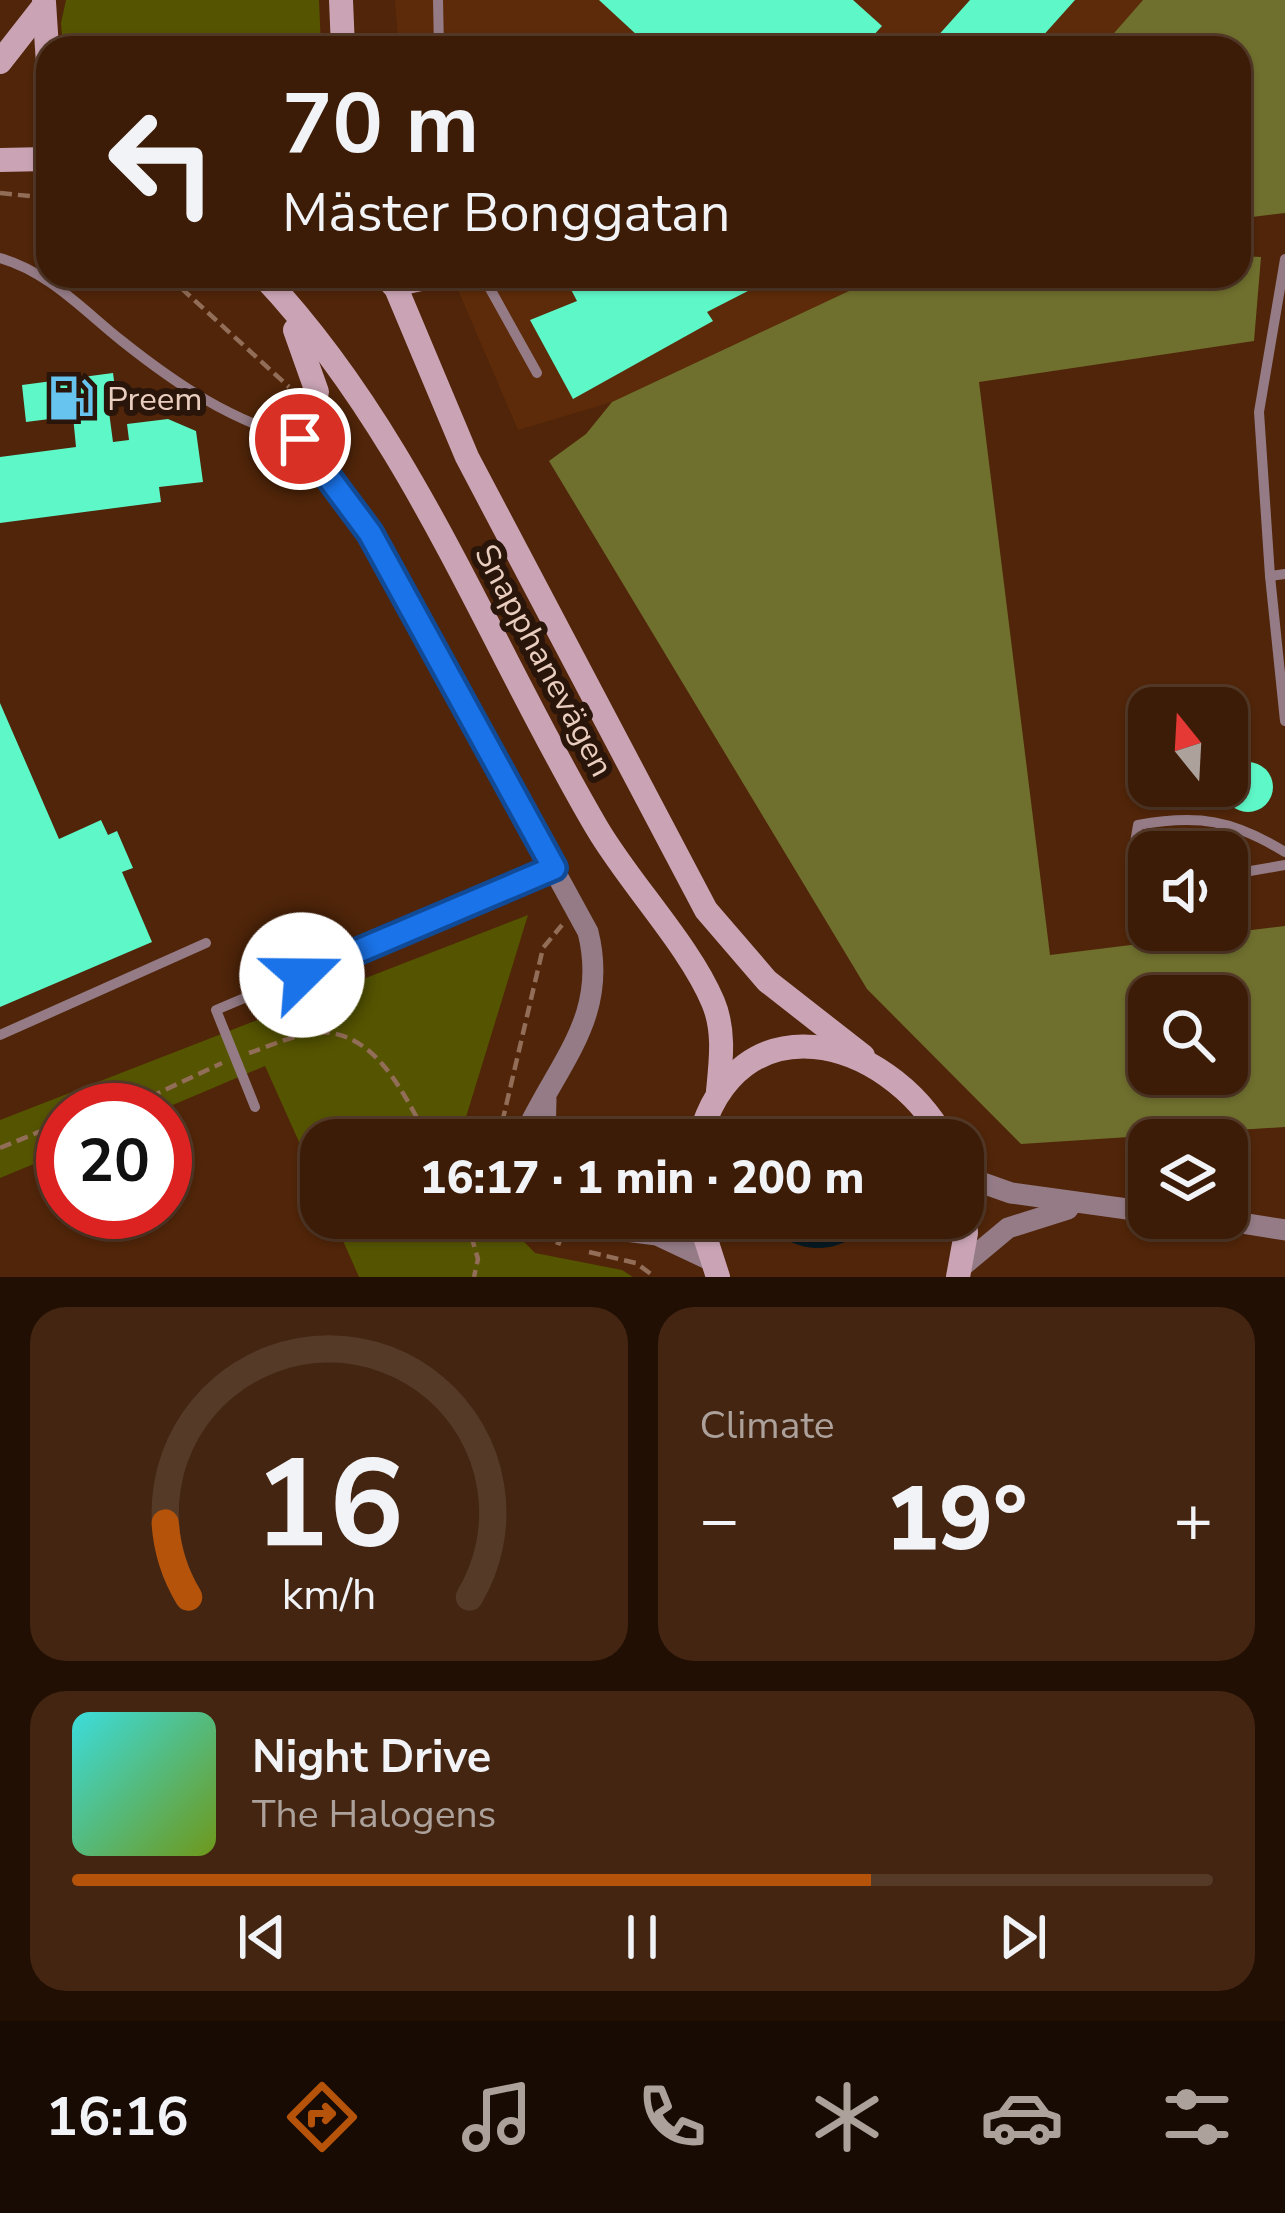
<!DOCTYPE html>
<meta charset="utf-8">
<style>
:root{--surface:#3c1c07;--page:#432511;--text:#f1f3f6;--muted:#aca19b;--line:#553a28;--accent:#b45309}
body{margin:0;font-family:"Nunito Sans",sans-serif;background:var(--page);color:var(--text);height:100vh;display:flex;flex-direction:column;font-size:45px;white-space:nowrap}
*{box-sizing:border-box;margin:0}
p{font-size:39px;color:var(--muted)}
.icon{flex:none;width:66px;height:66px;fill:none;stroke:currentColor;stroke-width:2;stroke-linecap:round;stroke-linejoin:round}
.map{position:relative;height:1277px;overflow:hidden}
.side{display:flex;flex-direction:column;gap:30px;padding:30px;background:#210f04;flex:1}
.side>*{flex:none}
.banner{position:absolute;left:36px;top:36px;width:1215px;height:252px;border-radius:36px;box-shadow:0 3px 9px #0004,0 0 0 3px var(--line);background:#3c1c07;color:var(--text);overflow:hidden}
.needle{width:78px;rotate:342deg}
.buttons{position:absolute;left:1128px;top:687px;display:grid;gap:24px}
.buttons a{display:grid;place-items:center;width:120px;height:120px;border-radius:24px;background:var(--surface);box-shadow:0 3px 9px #0004,0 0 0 3px var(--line);font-size:60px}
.speed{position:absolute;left:36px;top:1083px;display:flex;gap:24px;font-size:60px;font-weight:700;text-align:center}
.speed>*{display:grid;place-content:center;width:156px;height:156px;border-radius:50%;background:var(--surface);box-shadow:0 3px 9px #0004,0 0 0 3px var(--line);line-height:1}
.speed .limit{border:18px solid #d22;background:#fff;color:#111}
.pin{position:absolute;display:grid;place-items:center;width:102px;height:102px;color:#fff;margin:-51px;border:6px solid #fff;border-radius:50%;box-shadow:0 3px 12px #0007}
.me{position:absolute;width:132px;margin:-66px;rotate:68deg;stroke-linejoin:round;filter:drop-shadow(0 0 9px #0008)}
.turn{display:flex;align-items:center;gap:42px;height:252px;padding:0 48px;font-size:54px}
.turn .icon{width:156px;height:156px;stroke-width:2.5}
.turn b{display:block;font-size:84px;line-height:102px}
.big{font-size:90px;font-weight:800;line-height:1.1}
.side .widget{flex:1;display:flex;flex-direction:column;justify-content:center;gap:18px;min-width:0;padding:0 42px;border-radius:36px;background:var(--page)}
.side .dial{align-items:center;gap:0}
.dial svg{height:312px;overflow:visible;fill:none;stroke:var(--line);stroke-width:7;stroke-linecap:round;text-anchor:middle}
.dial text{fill:var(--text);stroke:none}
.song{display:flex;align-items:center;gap:36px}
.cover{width:144px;height:144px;border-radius:18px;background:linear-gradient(135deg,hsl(180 70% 55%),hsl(80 70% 35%))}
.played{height:12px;border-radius:6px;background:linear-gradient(90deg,var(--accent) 70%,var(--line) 70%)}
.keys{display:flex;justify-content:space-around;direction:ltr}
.heat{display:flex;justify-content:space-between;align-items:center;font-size:66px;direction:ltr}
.side .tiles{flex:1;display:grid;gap:30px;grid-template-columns:1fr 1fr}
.widget:last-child{grid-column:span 2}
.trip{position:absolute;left:300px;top:1119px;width:684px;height:120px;border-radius:36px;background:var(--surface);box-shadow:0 3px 9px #0004,0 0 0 3px var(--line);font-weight:800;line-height:120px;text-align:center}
.menu{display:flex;height:192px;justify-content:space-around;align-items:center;background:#180b03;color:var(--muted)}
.menu .icon{width:84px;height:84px}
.menu .on{color:var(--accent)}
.menu b{font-size:54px;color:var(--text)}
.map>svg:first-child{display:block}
.built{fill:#5d2b09}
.green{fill:#555400}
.forest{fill:#6f6f2e;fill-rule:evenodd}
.water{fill:#071921}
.building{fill:#5ef7c8}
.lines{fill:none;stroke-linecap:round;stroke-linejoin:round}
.path{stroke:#926d57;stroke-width:4.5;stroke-dasharray:12 6;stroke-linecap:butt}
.lane{stroke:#947b86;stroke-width:10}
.street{stroke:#947b86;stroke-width:21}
.secondary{stroke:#caa4b5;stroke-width:24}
.route-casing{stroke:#114b97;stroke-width:30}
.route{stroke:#1a73e8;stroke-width:21}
.labels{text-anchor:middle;stroke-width:12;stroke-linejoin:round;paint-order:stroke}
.poi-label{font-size:33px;fill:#e9cdbe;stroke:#29150a;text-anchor:start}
.street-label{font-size:33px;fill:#e9cdbe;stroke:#29150a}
</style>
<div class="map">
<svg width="1285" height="1277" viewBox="0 0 1285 1277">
<rect width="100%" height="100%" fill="#502509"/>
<g class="built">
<path d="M395 0H1143L1101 48H399Z"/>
<path d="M452 276H881L612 402 518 430Z"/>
</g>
<g class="green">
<path d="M66 0H319L321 48H63L61 23Z"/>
<path d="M528 915 459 1140H321V1191L265 1066 161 1110H63V1152L0 1178V1120Z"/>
<path d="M333 1218H501L535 1253 622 1270 633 1277H359Z"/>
</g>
<g class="forest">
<path d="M1143 0H1285V213L1252 217 1239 209V48H1101Z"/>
<path d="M1239 256 1261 257 1254 341 979 382 1050 955 1285 926V1127L1021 1144 867 989 549 461 586 434 612 402 881 276H1239ZM1149 996H1227V1074H1149Z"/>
</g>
<g class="water">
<path d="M823 1116 854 1126 869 1140H767L792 1121Z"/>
<path d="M762 1218H874C844 1258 792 1258 762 1218Z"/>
</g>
<g class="building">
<path d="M599 0H853L882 26 862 48H651Z"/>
<path d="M970 0H1075L1032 48H927Z"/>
<path d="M564 276H588L595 291 624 276H777L707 312 713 321 573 399 530 320 577 301Z"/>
<path d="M113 373 118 411 109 412 113 442 129 440 127 424 168 419 196 431 203 482 159 487 161 502 0 523V457L76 447 73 416 26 422 22 385Z"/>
<path d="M0 703 59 839 101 820 108 835 117 831 133 868 122 872 152 942 0 1007Z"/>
<circle cx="1248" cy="787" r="25"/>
</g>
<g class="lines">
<g class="path">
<path d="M0 193 48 198"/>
<path d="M168 276 289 387"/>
<path d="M249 1053C273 1045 306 1029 331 1033 382 1041 407 1101 429 1140"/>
<path d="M82 1110 121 1091 152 1096 222 1063"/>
<path d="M498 1140 543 948 562 925"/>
<path d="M0 1148 63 1122"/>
<path d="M466 1218 478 1259 474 1277"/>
<path d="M488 1218 561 1244"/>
<path d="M589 1252 636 1263 655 1277"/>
</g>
<g class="lane">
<path d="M438 0 439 48"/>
<path d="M0 258C49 272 83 310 122 341 176 384 232 422 300 439"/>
<path d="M1285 259 1259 412 1270 576 1285 574"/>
<path d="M483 276 537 373"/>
<path d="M1270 576 1285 721"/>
<path d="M1149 867 1134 849 1138 825C1198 814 1233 820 1285 852"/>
<path d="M1227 875 1285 865"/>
<path d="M0 1035 206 943"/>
<path d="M255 1107 216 1010 554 868"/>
</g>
<g class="street">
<path d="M300 439 370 533 588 932C608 1012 564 1056 530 1124L528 1140"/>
<path d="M545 1140 546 1099"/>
<path d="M963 1176 1011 1193 1149 1212"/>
<path d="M566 1218 578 1225 657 1235 710 1260"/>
<path d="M1210 1218 1285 1230"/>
<path d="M960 1268 1008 1228 1068 1209"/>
</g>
<g class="secondary">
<path d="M341 0 343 48"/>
<path d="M44 2 48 64"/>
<path d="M0 62 43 7"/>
<path d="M0 160 48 159"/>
<path d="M263 276C412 434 488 643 597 828 630 884 689 945 713 1002 725 1030 721 1061 718 1091"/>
<path d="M391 276 467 457 706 910 767 981 863 1056"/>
<path d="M393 285 435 276"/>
<path d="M295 330 317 392 300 439"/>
<path d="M699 1140C737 998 886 1034 945 1140"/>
<path d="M699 1218 718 1277"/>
<path d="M958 1277 966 1233 963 1189"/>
</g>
</g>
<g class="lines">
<g class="route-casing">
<path id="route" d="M300 439 370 533 554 868 302 975"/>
</g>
<use href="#route" class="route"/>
</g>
<defs>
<g id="fuel-bare" transform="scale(3.6)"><path d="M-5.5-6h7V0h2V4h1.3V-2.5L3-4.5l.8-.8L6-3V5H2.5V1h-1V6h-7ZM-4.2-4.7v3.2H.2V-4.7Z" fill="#66c4ef" stroke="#29150a" stroke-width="2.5" paint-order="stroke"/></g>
</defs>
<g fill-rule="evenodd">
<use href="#fuel-bare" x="71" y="398"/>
</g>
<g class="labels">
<g class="poi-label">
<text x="107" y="410">Preem</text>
</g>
<g class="street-label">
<text transform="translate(545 660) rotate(62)" y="12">Snapphanevägen</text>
</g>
</g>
</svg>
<div class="buttons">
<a><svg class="needle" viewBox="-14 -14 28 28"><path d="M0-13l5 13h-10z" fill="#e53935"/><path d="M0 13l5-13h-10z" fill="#aca19b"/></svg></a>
<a><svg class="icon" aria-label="sound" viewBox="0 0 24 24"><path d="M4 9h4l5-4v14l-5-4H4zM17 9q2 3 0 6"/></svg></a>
<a><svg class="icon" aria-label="search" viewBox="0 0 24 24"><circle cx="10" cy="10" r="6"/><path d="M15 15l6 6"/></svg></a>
<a><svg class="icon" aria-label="layers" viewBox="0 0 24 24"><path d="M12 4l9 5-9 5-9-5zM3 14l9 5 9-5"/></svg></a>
</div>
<div class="speed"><div class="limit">20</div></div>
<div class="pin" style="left:300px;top:439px;background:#d93025"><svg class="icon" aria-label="arrive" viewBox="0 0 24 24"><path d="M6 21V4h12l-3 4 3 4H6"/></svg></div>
<svg class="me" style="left:302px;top:975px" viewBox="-20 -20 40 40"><circle r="19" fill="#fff"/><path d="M0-13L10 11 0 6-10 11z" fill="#1a73e8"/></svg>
<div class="trip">16:17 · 1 min · 200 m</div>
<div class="banner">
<div class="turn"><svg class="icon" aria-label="left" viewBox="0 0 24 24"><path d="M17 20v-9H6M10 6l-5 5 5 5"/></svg><div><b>70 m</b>Mäster Bonggatan</div></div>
</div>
</div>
<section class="side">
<div class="tiles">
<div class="widget dial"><svg viewBox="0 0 100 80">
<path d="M14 69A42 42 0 1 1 86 69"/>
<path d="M14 69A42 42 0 0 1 8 50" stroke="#b45309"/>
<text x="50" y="56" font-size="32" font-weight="700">16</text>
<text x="50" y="72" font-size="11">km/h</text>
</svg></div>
<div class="widget"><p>Climate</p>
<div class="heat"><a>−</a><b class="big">19°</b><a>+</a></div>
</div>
<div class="widget">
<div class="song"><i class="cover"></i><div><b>Night Drive</b><p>The Halogens</p></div></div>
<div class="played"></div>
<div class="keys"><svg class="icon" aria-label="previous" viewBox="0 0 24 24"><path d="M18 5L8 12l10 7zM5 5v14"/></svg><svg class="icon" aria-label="pause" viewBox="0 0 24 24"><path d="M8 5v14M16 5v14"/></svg><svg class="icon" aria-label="next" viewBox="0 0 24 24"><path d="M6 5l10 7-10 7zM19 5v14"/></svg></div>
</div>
</div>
</section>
<nav class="menu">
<b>16:16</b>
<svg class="icon on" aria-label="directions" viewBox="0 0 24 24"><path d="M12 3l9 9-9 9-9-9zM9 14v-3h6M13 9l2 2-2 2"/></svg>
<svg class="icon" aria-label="music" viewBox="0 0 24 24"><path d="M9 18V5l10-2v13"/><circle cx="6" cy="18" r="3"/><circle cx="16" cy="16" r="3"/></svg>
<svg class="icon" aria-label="phone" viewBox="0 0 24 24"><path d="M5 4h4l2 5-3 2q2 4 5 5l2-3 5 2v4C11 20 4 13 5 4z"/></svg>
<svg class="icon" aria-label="climate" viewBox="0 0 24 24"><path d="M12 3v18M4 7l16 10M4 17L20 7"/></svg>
<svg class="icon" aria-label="car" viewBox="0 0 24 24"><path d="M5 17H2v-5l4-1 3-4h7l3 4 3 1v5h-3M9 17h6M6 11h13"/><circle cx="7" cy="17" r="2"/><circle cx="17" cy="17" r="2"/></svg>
<svg class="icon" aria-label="filters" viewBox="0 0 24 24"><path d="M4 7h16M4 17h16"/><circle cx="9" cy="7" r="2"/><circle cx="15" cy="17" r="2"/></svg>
</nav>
